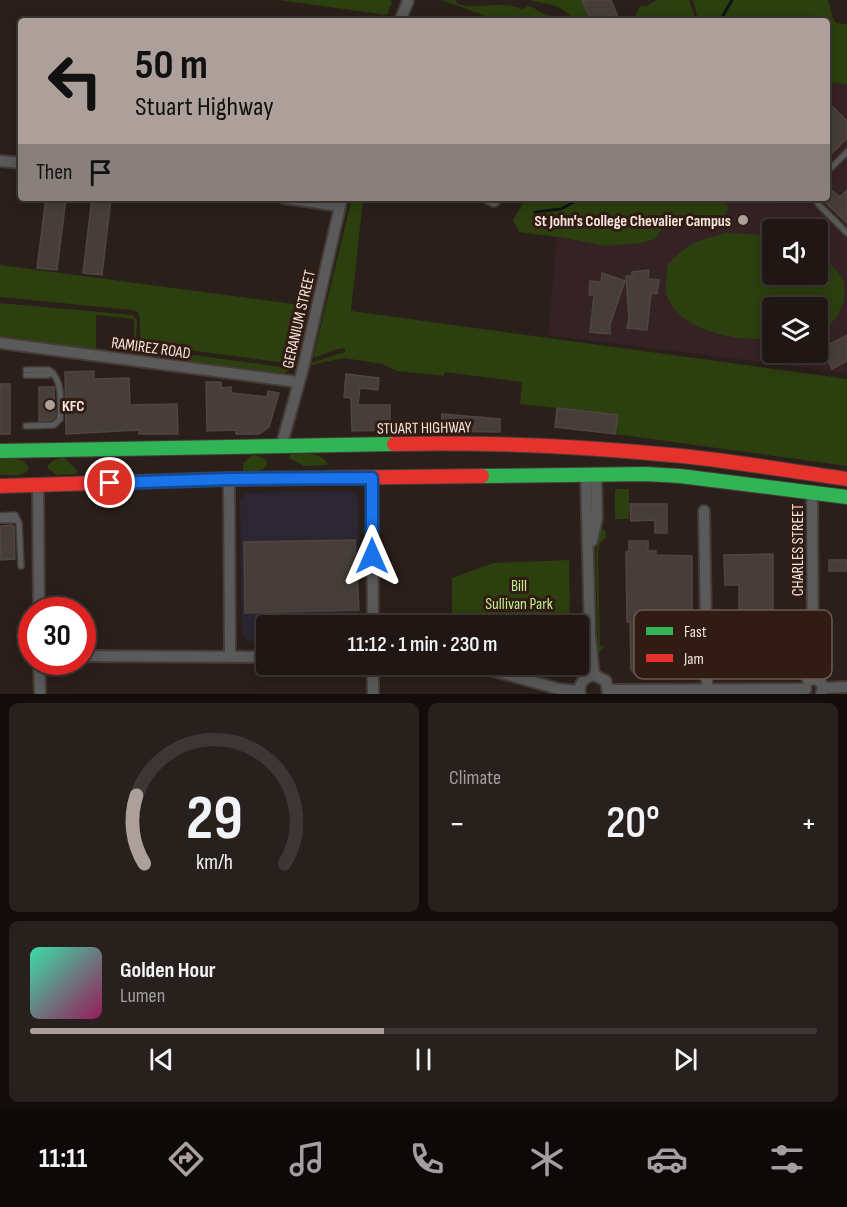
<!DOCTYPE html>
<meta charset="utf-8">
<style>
:root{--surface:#201714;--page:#28201d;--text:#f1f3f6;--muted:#a29fa0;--line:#3d3634;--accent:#ada09a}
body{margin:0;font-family:"Sofia Sans Condensed",sans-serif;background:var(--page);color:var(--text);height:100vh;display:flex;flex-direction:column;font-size:22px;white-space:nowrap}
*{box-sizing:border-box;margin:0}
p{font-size:20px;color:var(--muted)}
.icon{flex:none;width:33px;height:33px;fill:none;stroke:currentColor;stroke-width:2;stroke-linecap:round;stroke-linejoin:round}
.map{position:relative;height:694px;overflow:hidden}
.sheet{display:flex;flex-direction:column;gap:9px;padding:9px;background:#120d0b;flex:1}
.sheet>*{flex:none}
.top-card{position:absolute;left:18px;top:18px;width:812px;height:183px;border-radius:6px;box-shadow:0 3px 15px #0003,0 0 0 2px var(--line);background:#ada09a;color:#111;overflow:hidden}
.tools{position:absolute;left:762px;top:219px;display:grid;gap:12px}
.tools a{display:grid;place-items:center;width:66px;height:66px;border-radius:6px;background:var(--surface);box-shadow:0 3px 15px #0003,0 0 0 2px var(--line);font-size:30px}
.speed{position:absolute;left:18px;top:597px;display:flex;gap:12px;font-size:30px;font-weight:700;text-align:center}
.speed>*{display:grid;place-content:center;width:78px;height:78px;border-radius:50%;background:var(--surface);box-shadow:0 3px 15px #0003,0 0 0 2px var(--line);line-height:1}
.speed .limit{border:9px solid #d22;background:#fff;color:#111}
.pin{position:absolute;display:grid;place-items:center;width:51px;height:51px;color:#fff;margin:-26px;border:3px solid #fff;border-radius:50%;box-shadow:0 2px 6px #0007}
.me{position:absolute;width:66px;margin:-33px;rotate:0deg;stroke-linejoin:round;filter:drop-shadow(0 0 4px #0008)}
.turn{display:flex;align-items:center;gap:21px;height:126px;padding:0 18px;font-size:27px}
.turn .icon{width:78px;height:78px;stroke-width:2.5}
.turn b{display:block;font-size:42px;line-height:51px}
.then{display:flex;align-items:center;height:57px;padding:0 18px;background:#0003;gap:12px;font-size:22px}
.big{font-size:45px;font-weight:600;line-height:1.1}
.sheet .card{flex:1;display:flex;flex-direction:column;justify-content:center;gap:9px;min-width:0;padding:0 21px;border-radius:9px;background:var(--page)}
.sheet .dial{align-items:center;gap:0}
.dial svg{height:156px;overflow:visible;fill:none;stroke:var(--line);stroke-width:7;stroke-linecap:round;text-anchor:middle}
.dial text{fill:var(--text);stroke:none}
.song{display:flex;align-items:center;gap:18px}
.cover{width:72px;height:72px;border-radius:9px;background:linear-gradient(135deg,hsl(160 70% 55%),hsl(330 70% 35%))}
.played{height:6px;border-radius:3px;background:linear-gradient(90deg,var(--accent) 45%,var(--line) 45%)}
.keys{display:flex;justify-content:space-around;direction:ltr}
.heat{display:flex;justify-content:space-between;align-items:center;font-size:33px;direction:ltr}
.sheet .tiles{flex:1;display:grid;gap:9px;grid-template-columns:1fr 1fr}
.card:last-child{grid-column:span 2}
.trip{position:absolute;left:256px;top:615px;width:333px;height:60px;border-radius:6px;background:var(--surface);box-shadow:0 3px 15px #0003,0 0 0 2px var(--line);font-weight:600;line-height:60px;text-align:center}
.dock{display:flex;height:96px;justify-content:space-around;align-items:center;background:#0d0908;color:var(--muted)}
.dock .icon{width:42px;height:42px}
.dock .on{color:var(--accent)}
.dock b{font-size:27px;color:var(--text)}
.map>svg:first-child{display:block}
.commercial{fill:#2c2532}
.education{fill:#352224;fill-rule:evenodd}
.green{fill:#2c3f0e}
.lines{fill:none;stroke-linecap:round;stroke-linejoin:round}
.stream{stroke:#0b1817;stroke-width:3}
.building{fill:#473e39;stroke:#4f4641;stroke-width:1.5}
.lane-casing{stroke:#453c37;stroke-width:8}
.street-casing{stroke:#453c37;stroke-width:14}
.fast-casing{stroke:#453c37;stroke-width:16}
.jam-casing{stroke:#453c37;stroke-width:16}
.lane{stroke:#5a5a5b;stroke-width:5}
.street{stroke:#5a5a5b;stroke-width:10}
.fast{stroke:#30b455;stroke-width:14}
.jam{stroke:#e5322d;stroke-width:14}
.route-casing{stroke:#114b97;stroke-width:15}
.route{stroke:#1a73e8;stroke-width:10}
.poi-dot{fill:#ada09a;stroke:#311c13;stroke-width:2}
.labels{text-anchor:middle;stroke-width:6;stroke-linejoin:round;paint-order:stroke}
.poi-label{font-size:16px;font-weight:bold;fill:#f4e5df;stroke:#311c13;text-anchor:end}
.street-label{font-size:16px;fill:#f4e5df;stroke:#311c13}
.park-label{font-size:16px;fill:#c0ef90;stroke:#311c13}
.key{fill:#311c13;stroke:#6c5850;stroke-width:1.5}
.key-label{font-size:16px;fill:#f4e5df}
</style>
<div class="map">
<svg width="847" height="694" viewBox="0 0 847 694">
<rect width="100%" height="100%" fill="#2a1f1a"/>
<path class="commercial" d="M351 491 358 498 359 625 267 626V641H249L242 635 240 499 247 493Z"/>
<path class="education" d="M827 82 847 85V373L548 335 557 237 605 246 618 243 669 198H826ZM772 230H818V274H772ZM772 308H818V352H772Z"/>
<g class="green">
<path d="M279 0H390L392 2 387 15Z"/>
<path d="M442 0H456L457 4C478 10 500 0 522 9L528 6 533 7 539 12 563 21H499Z"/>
<path d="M529 0H584L588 20C572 22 569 12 558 7 550 3 539 3 529 0Z"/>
<path d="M657 0H689L695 17 693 21H633L640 6H647Z"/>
<path d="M693 0H828L832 16 836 23 847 24V85L827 82 826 21H695L697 16Z"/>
<path d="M352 198H363L351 311 847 379V466L615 434 617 415 520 404 522 382 445 372 444 376 397 371 382 364 344 358 311 365V363L345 352V348L338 349 313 358Z"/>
<path d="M526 198H723L729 208 723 217 693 218 684 222 674 220 665 224 655 239 641 243 605 246 559 237 519 232 513 220Z"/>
<path d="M726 233 772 235V274H818V253C827 260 838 270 844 281 847 302 838 325 818 330V308H772V339C739 341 681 333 667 296 664 287 667 273 668 264 688 243 699 240 726 233Z"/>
<path d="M0 265 309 306 299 345 289 336 287 349 296 358 294 364 144 344 141 342C138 332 142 322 138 312L132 310 0 297Z"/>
<path d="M0 303 133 315 137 321 136 341 142 348 290 368 291 370 284 373 134 354V319L96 315V349L0 337Z"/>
<path d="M290 454C304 454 317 451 327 462V465L304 466 289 458Z"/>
<path d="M252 455C259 455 275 461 263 469 259 472 248 471 243 471V464Z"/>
<path d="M64 457 77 471V474L56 475 48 468V465L54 460Z"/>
<path d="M0 458C11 459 24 457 29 468 25 478 10 475 0 475Z"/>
<path d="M617 489H629V519H615V490Z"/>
<path d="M601 528 605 530 606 538 600 543 598 552 600 646 605 645 599 653H598L596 552Z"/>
<path d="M569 560 570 625H452V578L493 563Z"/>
<path d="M580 656V671L573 676 530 665 579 664Z"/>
</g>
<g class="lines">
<g class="stream">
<path d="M720 21 732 0"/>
<path d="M535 212 561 209 581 198"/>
</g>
</g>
<g class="building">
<path d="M582 0H611L618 17 609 21H591Z"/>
<path d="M826 104 831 108 833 107 847 121V138L826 159Z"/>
<path d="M847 190V223L824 201 832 191 840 197Z"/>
<path d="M46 198H66L57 270 37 268Z"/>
<path d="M92 198H111L102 275 83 273Z"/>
<path d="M649 270 648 279 659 280 657 294 651 293 647 330 627 328 629 318 626 276H632V272Z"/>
<path d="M602 273 625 281 610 324V334L590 332 594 295H589L590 281 601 282Z"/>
<path d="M847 335V361L832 369 822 348Z"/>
<path d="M94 371V379L129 378 130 405 177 404 178 434H139V430L66 434 65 372Z"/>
<path d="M346 374 379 378 378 390 360 388 358 405H390V430L352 431 351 398 344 397Z"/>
<path d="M206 382H221V388L231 387V393L267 397 268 391 279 393 269 427 259 434H236V430L207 431Z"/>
<rect x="0" y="384" width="10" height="50"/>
<path d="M39 387H54L55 417 52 420 39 421Z"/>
<path d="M557 408 618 415 615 434 555 427Z"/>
<path d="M442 414 500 419V432L441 431Z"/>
<path d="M630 504H667V533H655V520L631 521Z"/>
<path d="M11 525 14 526 15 559 1 560 0 526Z"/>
<path d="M355 540 359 610 245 613 244 542Z"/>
<path d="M629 541H648V551H656V555L692 556V647H672L673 667H667V674L638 677 631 670 630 622H627L626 552H629Z"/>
<path d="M773 554V627L785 626V669H762L761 635H745L746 669H723L722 627H739V585H725L724 555Z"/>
<rect x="829" y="560" width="18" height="11"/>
</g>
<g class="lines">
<g class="lane-casing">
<g id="lane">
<path d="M826 173 847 152"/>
<path d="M815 198 819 205 847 233"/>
<path d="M26 375H48L53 373"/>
<path d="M26 426 54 425 60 419C60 403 64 381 49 370H26"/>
<path d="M0 516 15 515 19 523 21 566"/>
<path d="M0 520H17"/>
</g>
</g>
<g class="street-casing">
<g id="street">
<path d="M400 21 408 1"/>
<path d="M0 161 21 163"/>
<path d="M284 198 340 206"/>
<path d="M488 198 494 201"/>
<path d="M0 343 298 382"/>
<path d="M281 447 303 368 342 198"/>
<path d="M586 474 590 635 594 675"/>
<path d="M372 478 373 626"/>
<path d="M229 479 230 656"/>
<path d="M38 486 39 610"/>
<path d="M812 492 813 679"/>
<path d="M704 511 707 688"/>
<path d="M592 541 597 518 596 474"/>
<path d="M82 656 267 657"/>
<path d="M39 662 40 694"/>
<path d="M365 664 373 668 382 664"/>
<path d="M469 664 559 689 579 691"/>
<path d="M373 668V694"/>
<path d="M808 681 813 679 820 681 823 688 821 694"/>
<path d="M823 688 847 687"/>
<path d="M608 690 806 689"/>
<path d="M580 694C578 684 584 677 594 675L606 681 608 694"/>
</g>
</g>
<g class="fast-casing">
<g id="fast">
<path d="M0 451 394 444"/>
<path d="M482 476 646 474 680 476 847 497"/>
</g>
</g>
<g class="jam-casing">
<g id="jam">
<path d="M394 444C486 442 579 446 671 455 730 460 788 471 847 479"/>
<path d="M0 486 229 479 482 476"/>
</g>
</g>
<use href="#lane" class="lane"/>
<use href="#street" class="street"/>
<use href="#fast" class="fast"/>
<use href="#jam" class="jam"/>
</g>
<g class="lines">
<g class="route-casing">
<path id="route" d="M110 483 229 479 372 478V556"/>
</g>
<use href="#route" class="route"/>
</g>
<g class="poi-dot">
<circle cx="743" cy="220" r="6"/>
<circle cx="50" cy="405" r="6"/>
</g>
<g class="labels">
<g class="poi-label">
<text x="731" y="226">St John's College Chevalier Campus</text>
<text x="62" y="411" text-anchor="start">KFC</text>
</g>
<g class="street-label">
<text transform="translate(298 319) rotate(-77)" y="6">GERANIUM STREET</text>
<text transform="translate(151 347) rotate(8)" y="6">RAMIREZ ROAD</text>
<text transform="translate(424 427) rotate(-1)" y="6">STUART HIGHWAY</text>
<text transform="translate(797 550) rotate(-90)" y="6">CHARLES STREET</text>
</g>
<g class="park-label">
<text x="519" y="591">Bill<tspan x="519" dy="18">Sullivan Park</tspan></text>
</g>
</g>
<rect x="634" y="610" width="198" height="69" rx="9" class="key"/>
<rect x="646" y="627" width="27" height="8" fill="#30b455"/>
<rect x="646" y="654" width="27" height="8" fill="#e5322d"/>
<g class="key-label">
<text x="684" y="637">Fast</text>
<text x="684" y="664">Jam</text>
</g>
</svg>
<div class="tools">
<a><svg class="icon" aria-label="sound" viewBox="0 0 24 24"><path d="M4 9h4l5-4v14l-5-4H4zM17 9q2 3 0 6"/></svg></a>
<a><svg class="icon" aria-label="layers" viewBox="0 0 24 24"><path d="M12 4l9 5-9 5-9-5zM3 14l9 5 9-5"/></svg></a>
</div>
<div class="speed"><div class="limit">30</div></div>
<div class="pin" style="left:110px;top:483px;background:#d93025"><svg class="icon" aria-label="arrive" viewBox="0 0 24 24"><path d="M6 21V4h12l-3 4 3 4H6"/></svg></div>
<svg class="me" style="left:372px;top:556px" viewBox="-20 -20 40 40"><path d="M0-17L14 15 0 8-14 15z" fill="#1a73e8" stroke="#fff" stroke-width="4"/></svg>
<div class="trip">11:12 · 1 min · 230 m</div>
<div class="top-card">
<div class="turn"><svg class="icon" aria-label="left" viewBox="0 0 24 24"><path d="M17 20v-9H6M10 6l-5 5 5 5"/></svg><div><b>50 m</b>Stuart Highway</div></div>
<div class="then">Then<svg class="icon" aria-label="arrive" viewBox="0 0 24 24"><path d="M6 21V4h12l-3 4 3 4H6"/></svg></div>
</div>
</div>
<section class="sheet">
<div class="tiles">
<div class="card dial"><svg viewBox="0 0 100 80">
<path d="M14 69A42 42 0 1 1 86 69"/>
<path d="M14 69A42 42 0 0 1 10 34" stroke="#ada09a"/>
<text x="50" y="56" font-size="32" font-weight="700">29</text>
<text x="50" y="72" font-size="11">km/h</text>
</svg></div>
<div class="card"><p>Climate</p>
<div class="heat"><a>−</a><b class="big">20°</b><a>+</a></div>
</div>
<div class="card">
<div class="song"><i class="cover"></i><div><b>Golden Hour</b><p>Lumen</p></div></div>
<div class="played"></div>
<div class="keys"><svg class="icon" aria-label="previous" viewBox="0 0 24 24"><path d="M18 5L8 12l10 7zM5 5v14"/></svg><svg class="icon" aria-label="pause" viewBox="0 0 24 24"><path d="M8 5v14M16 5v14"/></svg><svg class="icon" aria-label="next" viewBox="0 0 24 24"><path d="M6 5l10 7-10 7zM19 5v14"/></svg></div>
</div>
</div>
</section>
<nav class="dock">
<b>11:11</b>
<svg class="icon on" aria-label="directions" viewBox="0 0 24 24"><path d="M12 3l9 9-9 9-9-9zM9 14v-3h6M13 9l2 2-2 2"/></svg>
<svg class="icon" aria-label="music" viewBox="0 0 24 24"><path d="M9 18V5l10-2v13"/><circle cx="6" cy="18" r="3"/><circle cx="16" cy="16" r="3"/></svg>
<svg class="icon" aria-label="phone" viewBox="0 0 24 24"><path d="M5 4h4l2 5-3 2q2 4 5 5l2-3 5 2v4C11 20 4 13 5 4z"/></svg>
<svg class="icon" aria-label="climate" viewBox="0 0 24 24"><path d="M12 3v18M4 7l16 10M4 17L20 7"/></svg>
<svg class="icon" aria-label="car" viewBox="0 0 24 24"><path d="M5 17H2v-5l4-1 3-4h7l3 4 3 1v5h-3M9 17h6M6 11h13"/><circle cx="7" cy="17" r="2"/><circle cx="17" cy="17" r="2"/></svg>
<svg class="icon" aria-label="filters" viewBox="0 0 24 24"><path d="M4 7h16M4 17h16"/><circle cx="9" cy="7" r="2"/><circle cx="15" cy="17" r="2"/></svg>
</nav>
